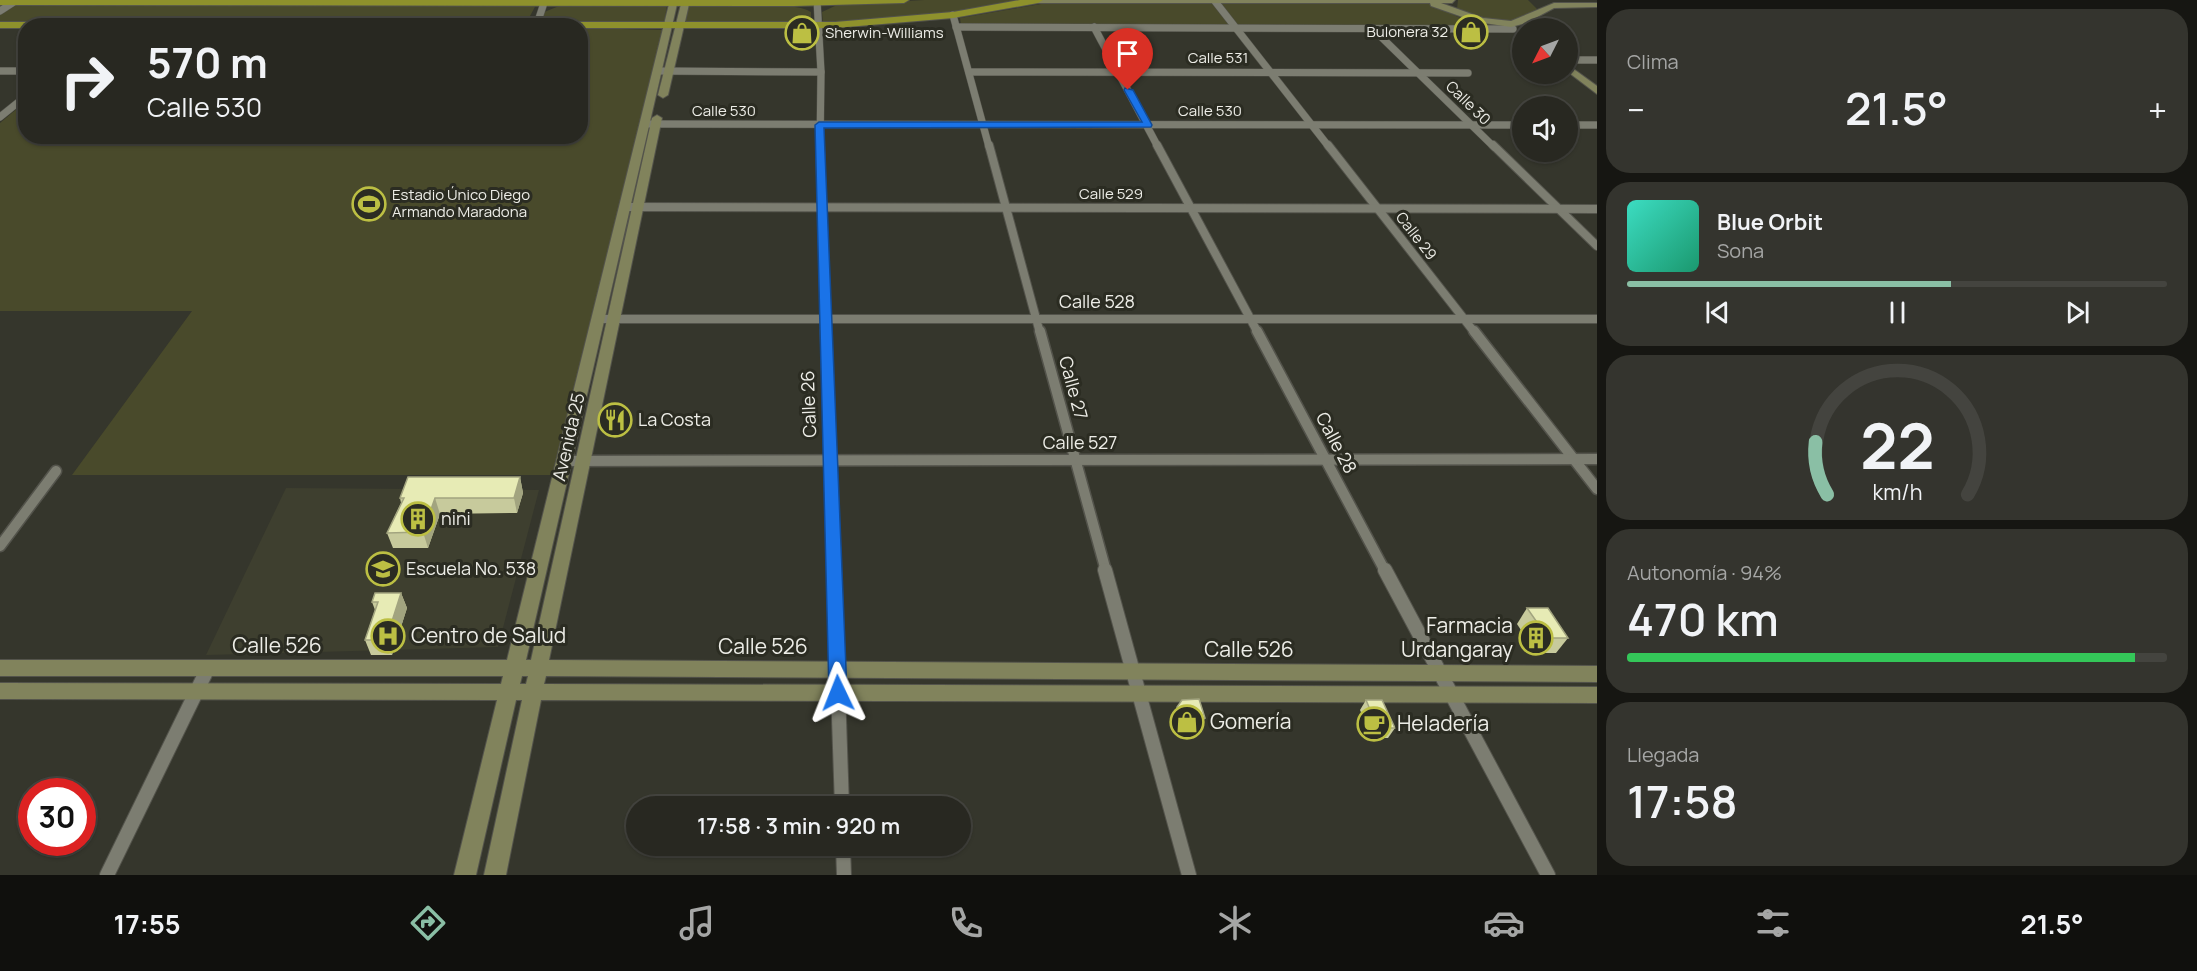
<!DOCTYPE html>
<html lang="es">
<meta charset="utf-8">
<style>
:root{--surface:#282821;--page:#34342e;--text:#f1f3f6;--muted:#a5a6a5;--line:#44443f;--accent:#8abfa5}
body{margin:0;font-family:Manrope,sans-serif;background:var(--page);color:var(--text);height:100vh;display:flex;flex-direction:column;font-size:22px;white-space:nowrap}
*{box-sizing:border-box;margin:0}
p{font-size:20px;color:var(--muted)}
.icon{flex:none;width:33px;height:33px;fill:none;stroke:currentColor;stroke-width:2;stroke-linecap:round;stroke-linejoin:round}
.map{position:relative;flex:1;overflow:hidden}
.drawer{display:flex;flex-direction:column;gap:9px;padding:9px;background:#161612;width:600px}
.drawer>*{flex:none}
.top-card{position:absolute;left:18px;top:18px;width:570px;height:126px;border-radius:24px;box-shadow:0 2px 4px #0004,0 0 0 2px var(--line);background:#282821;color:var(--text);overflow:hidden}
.needle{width:39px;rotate:228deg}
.controls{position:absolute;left:1512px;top:18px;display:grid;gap:12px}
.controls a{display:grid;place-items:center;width:66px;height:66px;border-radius:50%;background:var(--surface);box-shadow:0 2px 4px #0004,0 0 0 2px var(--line);font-size:30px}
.speed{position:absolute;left:18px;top:778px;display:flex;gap:12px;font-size:30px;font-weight:700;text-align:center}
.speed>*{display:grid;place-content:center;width:78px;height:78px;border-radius:50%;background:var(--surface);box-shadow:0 2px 4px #0004,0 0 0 2px var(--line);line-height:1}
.speed .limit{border:9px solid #d22;background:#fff;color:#111}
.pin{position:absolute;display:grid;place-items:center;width:51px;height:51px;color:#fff;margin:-62px -26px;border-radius:50% 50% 50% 0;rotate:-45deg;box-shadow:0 0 6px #0007}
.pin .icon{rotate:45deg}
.me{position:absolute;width:66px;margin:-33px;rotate:358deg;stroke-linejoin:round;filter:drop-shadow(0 0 4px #0008)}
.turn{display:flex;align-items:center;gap:21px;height:126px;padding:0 30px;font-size:27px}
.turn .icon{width:78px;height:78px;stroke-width:2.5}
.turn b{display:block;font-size:42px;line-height:51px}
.big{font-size:45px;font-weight:600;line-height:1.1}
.drawer .tile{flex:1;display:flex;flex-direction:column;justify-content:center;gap:9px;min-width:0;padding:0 21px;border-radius:24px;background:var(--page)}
.drawer .dial{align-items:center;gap:0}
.dial svg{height:156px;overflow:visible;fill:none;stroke:var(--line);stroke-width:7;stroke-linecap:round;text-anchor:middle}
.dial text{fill:var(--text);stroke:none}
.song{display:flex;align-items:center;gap:18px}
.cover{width:72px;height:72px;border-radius:9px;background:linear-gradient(135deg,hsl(170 70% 55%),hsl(160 70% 35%))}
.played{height:6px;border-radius:3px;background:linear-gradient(90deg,var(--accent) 60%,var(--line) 60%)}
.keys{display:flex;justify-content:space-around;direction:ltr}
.heat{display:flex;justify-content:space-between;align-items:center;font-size:33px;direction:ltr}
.charge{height:9px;border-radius:4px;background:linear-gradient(90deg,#34c759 94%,var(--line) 0)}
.trip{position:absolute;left:626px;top:796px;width:345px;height:60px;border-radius:30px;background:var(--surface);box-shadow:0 2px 4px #0004,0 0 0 2px var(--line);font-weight:600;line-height:60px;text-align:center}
.menu{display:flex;height:96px;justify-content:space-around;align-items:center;background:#10100d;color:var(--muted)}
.menu .icon{width:42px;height:42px}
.menu .on{color:var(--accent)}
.menu b{font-size:27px;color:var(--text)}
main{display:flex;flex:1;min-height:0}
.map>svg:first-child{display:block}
.built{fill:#3e3f2f}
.green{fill:#494a2b}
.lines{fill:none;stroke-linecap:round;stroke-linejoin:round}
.street-far3-casing{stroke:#53534b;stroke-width:8}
.street-far2-casing{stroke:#53534b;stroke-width:10}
.street-far1-casing{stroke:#53534b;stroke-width:13}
.street-casing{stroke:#53534b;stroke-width:16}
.secondary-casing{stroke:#53534b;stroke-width:2}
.highway-casing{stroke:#53534b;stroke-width:2}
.street-far3{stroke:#7c7d71;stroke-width:7}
.street-far2{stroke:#7c7d71;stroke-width:8}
.street-far1{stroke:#7c7d71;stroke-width:10}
.street{stroke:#7c7d71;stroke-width:14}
.secondary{fill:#81835c;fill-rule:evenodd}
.highway{fill:#8e912c;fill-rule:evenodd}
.wall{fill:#c7ca9c}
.shaded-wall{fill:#a2a47f}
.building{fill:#e7ebb5;stroke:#a2a47f;stroke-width:1.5}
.route{fill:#1a73e8;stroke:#114b97;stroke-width:1.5}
.labels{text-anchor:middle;stroke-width:6;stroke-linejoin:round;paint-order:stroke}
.far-poi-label{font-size:15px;fill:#edede7;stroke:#2b2c22;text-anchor:start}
.far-street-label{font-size:15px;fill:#edede7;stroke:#2b2c22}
.street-label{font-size:18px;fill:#edede7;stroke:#2b2c22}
.poi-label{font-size:18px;fill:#edede7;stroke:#2b2c22;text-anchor:start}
.near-poi-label{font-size:21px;fill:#edede7;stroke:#2b2c22;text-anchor:start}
.near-street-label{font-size:21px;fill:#edede7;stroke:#2b2c22}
</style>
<main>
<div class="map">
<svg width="1597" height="875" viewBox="0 0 1597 875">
<rect width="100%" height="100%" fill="#35362c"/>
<path class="built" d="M286 488 539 490 498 647 206 655Z"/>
<g class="green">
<path d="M924 0H1028L967 11 823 24 822 12 837 5Z"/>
<path d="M1528 0 1537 9C1518 29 1477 27 1457 9L1458 0Z"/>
<path d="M1370 2 1430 4 1465 20 1496 26 1241 25 970 26 961 25 960 18 1041 4Z"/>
<path d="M14 4 536 5 530 16 536 23H0V14Z"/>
<path d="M667 5 664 24H558L543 18 542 13 559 6Z"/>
<path d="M689 5C713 5 795 0 811 12V18L797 23 684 24Z"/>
<path d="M581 28 663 30 552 475H72L192 311H0V123L25 102 26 136H580Z"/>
</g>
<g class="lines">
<g class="street-far3-casing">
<g id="street-far3">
<path d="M545 0 539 18 552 25"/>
<path d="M817 0 821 72 820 147"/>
<path d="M1214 0 1329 147"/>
<path d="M0 11 17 0"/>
<path d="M953 15 989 147"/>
<path d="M956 27 1513 29"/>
<path d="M1094 27 1158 147"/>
<path d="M1372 28 1494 147"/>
<path d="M1568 60H1597"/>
<path d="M0 71H26"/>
<path d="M658 71 821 72"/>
<path d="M969 72 1468 73"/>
<path d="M0 117 26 96"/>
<path d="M646 124 1522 125"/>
<path d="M1568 125H1597"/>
</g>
</g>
<g class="street-far2-casing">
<g id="street-far2">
<path d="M820 145 826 333"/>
<path d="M989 145 1040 333"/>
<path d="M1157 145 1258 333"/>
<path d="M1328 145 1475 333"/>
<path d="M1493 145 1597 246"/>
<path d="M625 207 1597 209"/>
<path d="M598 319H1597"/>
</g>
</g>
<g class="street-far1-casing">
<g id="street-far1">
<path d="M826 331 834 571"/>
<path d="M1040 331 1106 571"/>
<path d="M1257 331 1385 571"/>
<path d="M1474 331 1597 489"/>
<path d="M563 461 1597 459"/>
<path d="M0 546 56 471"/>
</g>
</g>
<g class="street-casing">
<g id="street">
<path d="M834 570 842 807"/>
<path d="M1105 570 1189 875"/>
<path d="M1385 570 1548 875"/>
<path d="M843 846 844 875"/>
<path d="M107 875 208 668"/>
</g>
</g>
<g class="secondary-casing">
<g id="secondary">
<path d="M670 0H678L526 660H531L652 118 657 115 662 118 549 660 1597 666V682L546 676 544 684 1597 687V703L541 700 506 875H484L522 700H516L476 875H454L497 700 0 699V683L501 684 503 676H0V660H507ZM522 676H528L526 684H520Z"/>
<path d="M682 0H690L668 95 663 98 658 95Z"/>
<path d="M1029 0H1455L1452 3H1441L1483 18 1511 21 1554 3H1597V7L1554 8 1526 23 1511 27 1477 22 1431 6 1430 3H1032Z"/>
<path d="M1568 65 1597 86V94L1568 72Z"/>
</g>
</g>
<g class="highway-casing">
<g id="highway">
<path d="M0 0H909L904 3 794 6 0 5Z"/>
<path d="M1020 0H1043L1038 3 953 18 835 28H580V26H26V28H0V22H835L953 12Z"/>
</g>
</g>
<use href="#street-far3" class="street-far3"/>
<use href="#street-far2" class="street-far2"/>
<use href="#street-far1" class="street-far1"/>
<use href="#street" class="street"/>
<use href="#secondary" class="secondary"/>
<use href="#highway" class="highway"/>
</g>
<g class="wall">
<path d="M520 477 523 493 517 513 440 514 428 548H393L387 533 401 503 400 498Z"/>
<path d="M401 593 407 608 392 655H371L365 640 375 610 372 602Z"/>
<path d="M1527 608 1568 638 1556 653H1536L1517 624Z"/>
<path d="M1366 700 1395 728 1388 738H1372L1360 710Z"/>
<path d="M1177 707 1205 718 1200 728 1177 727 1173 717Z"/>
</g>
<g class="shaded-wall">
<path d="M520 477 523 493 517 513 514 498Z"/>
<path d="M435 498 440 514 428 548 423 532Z"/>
<path d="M401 593 407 608 392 655 386 640Z"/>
</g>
<g class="building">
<path d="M408 477H520L514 498H435L423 532 387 533 404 498H400Z"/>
<path d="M375 593H401L386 640H365L378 602H372Z"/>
<path d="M1527 608H1548L1568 638H1548Z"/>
<path d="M1199 699 1205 718 1181 717 1177 707 1182 700Z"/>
<path d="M1366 700H1382L1395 728H1378Z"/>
</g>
<path class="route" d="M1125 88 1133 90 1152 125 1151 127 824 128 847 693 844 698 838 700 832 698 829 693 815 125 819 122H1142L1124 90Z"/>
<defs>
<g id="shop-ring" transform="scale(1.725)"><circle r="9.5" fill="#2b2c22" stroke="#bcbf43" stroke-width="1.5"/><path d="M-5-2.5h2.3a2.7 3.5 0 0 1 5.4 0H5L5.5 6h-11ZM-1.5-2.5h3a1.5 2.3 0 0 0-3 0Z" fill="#bcbf43"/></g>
<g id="stadium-ring" transform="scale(1.725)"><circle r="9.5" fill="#2b2c22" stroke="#bcbf43" stroke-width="1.5"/><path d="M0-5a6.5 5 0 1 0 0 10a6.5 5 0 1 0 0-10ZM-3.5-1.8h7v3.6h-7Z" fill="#bcbf43"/></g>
<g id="restaurant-ring" transform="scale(1.725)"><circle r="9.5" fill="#2b2c22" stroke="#bcbf43" stroke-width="1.5"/><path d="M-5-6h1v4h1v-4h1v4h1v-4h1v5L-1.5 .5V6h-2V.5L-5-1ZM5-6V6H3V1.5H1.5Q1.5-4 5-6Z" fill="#bcbf43"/></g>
<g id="building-ring" transform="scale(1.725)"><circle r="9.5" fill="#2b2c22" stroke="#bcbf43" stroke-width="1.5"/><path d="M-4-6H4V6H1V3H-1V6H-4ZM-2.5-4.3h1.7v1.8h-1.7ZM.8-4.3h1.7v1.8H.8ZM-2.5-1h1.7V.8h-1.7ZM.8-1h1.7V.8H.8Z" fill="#bcbf43"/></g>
<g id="school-ring" transform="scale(1.725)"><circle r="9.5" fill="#2b2c22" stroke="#bcbf43" stroke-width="1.5"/><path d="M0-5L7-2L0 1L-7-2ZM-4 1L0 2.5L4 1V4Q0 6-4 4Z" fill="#bcbf43"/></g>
<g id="hospital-ring" transform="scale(1.725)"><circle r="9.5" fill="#2b2c22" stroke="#bcbf43" stroke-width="1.5"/><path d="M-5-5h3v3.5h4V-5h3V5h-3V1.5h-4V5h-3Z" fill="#bcbf43"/></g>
<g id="cafe-ring" transform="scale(1.725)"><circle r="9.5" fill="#2b2c22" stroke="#bcbf43" stroke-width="1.5"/><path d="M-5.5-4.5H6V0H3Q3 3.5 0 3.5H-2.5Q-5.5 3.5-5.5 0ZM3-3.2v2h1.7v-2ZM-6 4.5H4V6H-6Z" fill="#bcbf43"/></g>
</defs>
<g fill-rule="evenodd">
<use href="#shop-ring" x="1471" y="32"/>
<use href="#shop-ring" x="802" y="33"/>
<use href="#stadium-ring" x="369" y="204"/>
<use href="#restaurant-ring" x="615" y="420"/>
<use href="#building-ring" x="418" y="519"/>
<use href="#school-ring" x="383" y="569"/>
<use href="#hospital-ring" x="388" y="636"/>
<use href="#building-ring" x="1536" y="638"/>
<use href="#shop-ring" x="1187" y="722"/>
<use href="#cafe-ring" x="1374" y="724"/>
</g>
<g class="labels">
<g class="far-poi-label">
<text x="1448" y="37" text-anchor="end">Bulonera 32</text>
<text x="825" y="38">Sherwin-Williams</text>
<text x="392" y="200">Estadio Único Diego<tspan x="392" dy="17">Armando Maradona</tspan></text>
</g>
<g class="far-street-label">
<text x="1218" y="63">Calle 531</text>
<text transform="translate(1468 103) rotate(44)" y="5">Calle 30</text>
<text x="724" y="116">Calle 530</text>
<text x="1210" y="116">Calle 530</text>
<text x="1111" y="199">Calle 529</text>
<text transform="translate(1416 236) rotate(52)" y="5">Calle 29</text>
</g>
<g class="street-label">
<text x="1097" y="308">Calle 528</text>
<text transform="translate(1073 388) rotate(75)" y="6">Calle 27</text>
<text transform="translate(809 404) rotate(-92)" y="6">Calle 26</text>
<text transform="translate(569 437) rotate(-77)" y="6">Avenida 25</text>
<text x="1080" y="449">Calle 527</text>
<text transform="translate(1336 443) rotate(62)" y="6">Calle 28</text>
</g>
<g class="poi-label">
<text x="638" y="426">La Costa</text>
<text x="441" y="525">nini</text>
<text x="406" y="575">Escuela No. 538</text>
</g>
<g class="near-poi-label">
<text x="1513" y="633" text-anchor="end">Farmacia<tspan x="1513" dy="24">Urdangaray</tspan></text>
<text x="411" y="643">Centro de Salud</text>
<text x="1210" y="729">Gomería</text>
<text x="1397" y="731">Heladería</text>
</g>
<g class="near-street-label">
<text x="277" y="653">Calle 526</text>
<text x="763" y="654">Calle 526</text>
<text x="1249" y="657">Calle 526</text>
</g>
</g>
</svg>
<div class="controls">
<a><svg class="needle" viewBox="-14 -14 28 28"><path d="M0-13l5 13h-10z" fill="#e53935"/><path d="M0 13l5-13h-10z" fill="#a5a6a5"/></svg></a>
<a><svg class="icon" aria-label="sound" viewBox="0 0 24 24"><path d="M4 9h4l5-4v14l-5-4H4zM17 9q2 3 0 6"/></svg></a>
</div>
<div class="speed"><div class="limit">30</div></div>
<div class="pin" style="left:1128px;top:90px;background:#d93025"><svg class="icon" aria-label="arrive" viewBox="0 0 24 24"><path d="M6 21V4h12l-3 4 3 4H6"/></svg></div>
<svg class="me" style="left:838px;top:693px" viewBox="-20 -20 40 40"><path d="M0-17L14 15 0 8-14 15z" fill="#1a73e8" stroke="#fff" stroke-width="4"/></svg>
<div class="trip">17:58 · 3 min · 920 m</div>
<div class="top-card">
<div class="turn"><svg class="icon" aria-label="right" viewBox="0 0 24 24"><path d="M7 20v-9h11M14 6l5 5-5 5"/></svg><div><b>570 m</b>Calle 530</div></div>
</div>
</div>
<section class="drawer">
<div class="tile"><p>Clima</p>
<div class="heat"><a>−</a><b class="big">21.5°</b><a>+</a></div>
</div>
<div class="tile">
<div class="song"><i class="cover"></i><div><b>Blue Orbit</b><p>Sona</p></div></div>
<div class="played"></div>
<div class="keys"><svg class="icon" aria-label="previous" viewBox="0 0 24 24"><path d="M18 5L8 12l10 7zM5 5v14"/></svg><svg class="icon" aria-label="pause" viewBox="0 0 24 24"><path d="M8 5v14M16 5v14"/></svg><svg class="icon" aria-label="next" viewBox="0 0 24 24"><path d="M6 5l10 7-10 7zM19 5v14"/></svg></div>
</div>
<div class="tile dial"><svg viewBox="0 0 100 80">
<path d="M14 69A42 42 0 1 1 86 69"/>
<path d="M14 69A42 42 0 0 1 8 42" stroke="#8abfa5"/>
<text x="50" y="56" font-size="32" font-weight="700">22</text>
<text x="50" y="72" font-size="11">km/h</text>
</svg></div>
<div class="tile"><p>Autonomía · 94%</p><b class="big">470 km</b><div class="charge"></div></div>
<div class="tile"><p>Llegada</p><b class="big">17:58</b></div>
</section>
</main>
<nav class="menu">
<b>17:55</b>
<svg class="icon on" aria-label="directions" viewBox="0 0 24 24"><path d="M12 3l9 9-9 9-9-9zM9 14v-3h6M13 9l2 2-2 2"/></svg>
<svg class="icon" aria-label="music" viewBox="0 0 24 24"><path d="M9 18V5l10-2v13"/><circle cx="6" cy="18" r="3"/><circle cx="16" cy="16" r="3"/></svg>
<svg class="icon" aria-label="phone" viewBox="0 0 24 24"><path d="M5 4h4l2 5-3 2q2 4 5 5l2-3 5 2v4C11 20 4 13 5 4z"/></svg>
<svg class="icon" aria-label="climate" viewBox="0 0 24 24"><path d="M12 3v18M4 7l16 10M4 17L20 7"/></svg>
<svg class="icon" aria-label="car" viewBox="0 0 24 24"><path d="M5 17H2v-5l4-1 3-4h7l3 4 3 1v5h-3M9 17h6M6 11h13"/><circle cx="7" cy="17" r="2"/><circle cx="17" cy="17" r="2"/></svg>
<svg class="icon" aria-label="filters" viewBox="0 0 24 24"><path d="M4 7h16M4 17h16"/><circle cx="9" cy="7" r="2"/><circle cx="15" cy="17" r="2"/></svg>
<b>21.5°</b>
</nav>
